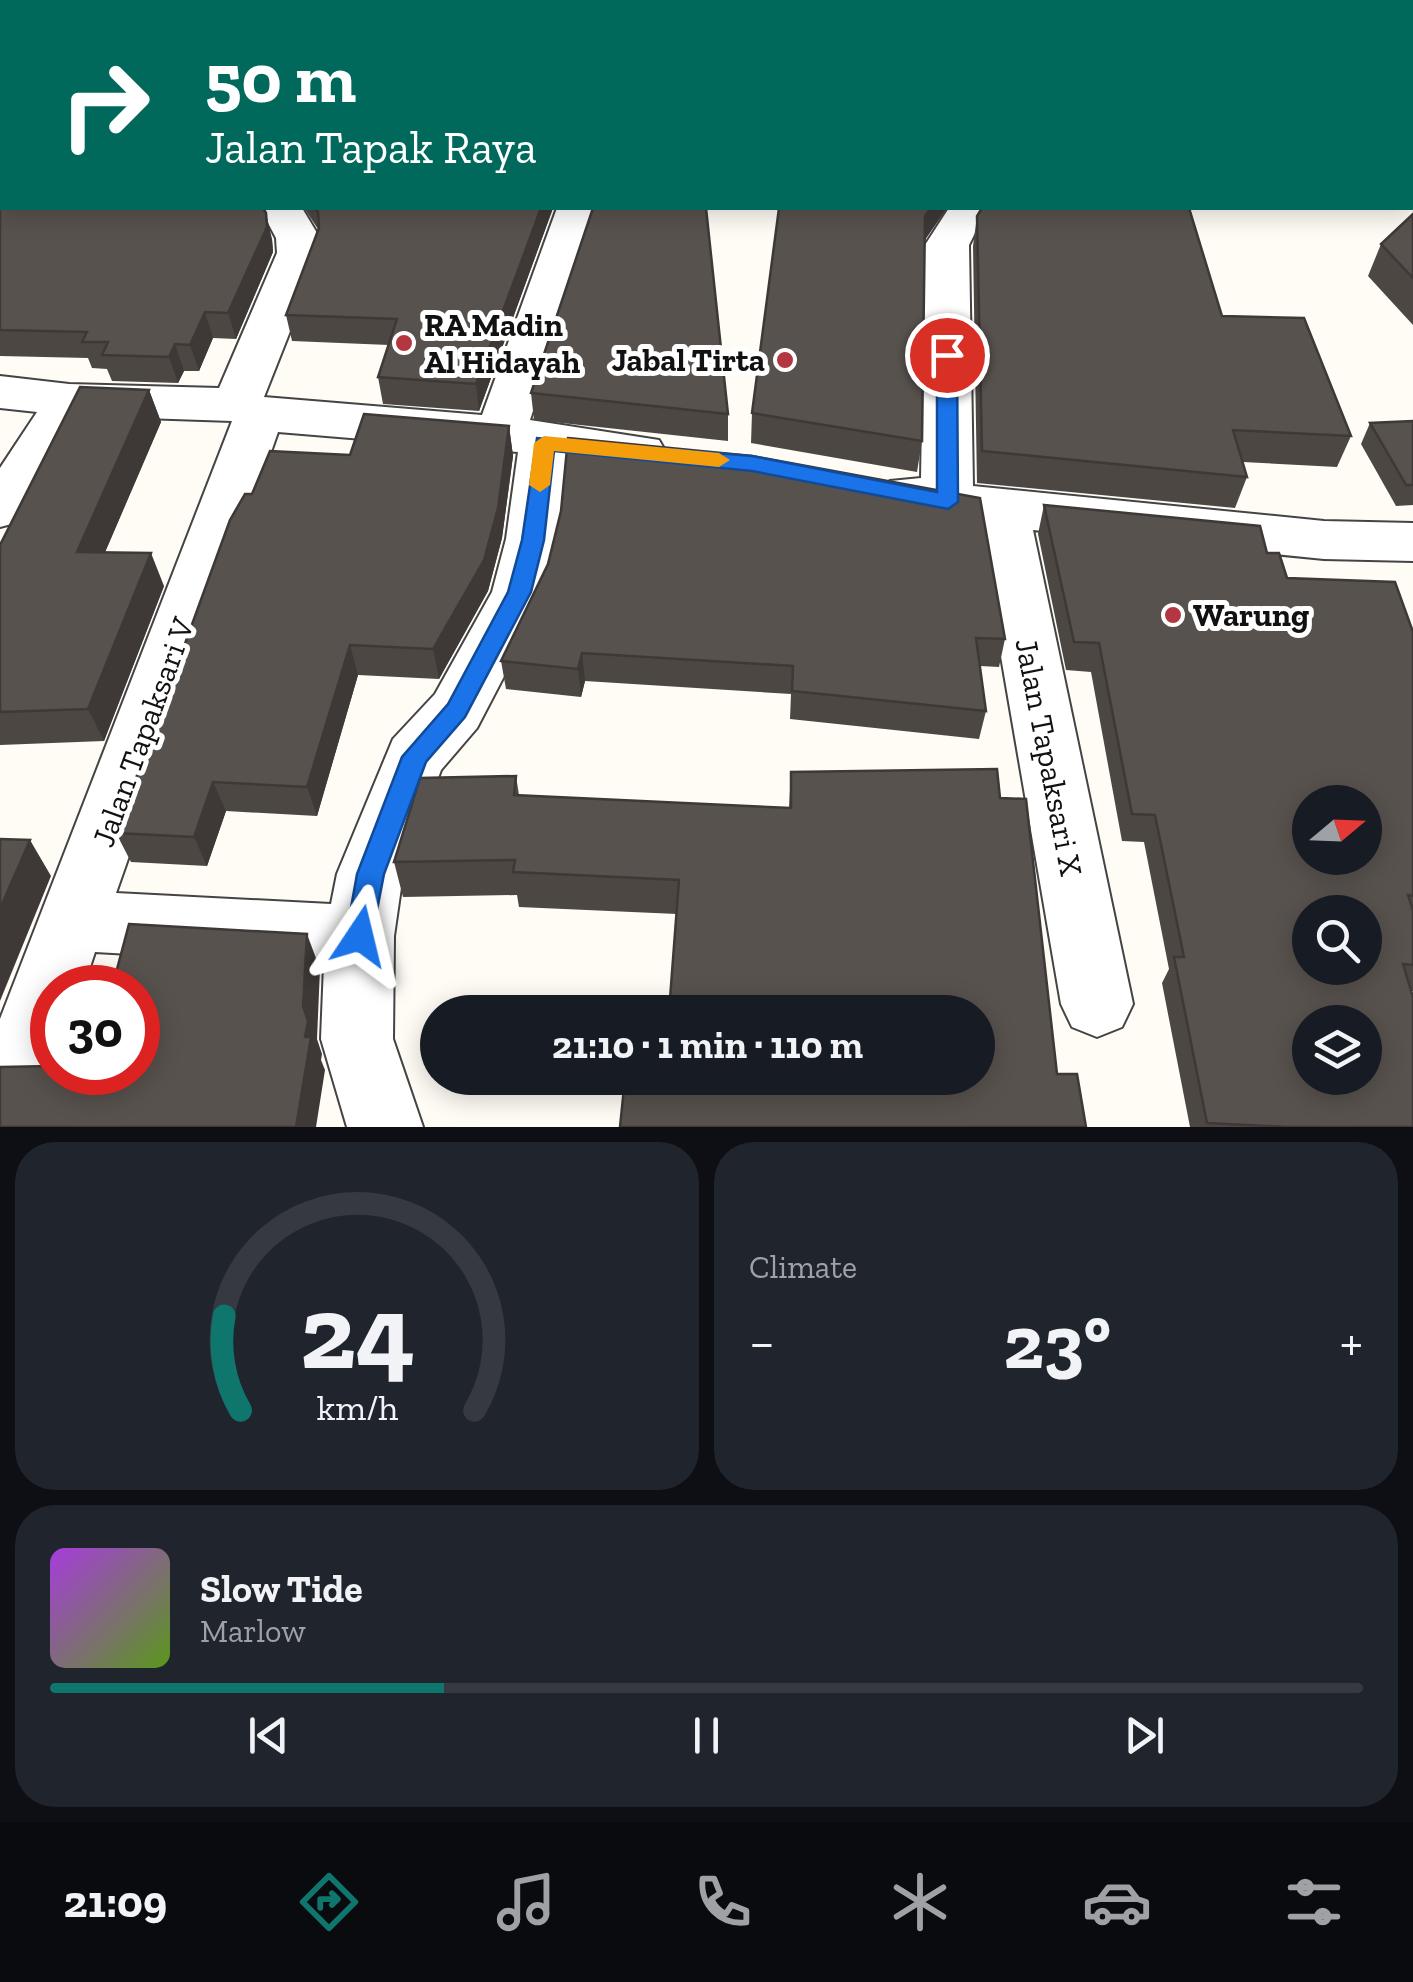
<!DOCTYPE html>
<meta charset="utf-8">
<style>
:root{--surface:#171b24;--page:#20242c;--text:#f1f3f6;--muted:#9ea1a6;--line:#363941;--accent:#0f766e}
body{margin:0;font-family:"Zilla Slab",serif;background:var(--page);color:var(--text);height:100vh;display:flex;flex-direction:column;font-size:38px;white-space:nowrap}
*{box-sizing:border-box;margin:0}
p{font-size:32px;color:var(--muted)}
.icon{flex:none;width:55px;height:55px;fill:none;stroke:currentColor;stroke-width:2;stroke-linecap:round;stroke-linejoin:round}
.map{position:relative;height:1127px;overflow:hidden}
.sheet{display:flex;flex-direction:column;gap:15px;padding:15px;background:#0d0f14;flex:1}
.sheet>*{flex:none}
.top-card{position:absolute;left:0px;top:0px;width:1415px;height:210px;box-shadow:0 5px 25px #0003;background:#00695c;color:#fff;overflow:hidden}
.needle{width:65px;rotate:71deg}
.tools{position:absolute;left:1292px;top:785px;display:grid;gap:20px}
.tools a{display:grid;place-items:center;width:90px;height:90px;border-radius:50%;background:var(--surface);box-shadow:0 5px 25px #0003;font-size:50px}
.speed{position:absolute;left:30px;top:965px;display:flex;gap:20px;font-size:50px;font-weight:700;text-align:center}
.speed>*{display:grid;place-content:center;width:130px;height:130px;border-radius:50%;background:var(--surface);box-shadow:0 5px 25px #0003;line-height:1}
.speed .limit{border:15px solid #d22;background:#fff;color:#111}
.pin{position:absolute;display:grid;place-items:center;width:85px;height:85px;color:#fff;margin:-42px;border:5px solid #fff;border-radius:50%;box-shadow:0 2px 10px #0007}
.me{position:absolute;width:110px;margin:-55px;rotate:10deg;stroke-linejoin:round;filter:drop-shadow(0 0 8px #0008)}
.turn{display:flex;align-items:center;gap:35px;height:210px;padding:0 40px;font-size:45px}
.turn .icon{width:130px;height:130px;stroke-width:2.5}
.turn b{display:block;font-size:70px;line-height:85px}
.big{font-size:75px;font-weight:800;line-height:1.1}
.sheet .card{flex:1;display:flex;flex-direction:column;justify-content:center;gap:15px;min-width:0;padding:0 35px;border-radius:40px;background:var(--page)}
.sheet .dial{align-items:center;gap:0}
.dial svg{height:260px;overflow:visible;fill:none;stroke:var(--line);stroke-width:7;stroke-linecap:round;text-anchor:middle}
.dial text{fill:var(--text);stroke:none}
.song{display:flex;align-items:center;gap:30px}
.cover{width:120px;height:120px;border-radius:15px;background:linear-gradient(135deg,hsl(280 70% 55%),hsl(90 70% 35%))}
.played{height:10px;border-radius:5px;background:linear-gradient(90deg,var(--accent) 30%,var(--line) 30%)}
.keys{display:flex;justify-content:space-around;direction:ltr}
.heat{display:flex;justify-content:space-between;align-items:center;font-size:55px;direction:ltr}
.sheet .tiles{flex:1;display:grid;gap:15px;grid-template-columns:1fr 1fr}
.card:last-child{grid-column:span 2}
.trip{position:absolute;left:420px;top:995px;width:575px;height:100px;border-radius:50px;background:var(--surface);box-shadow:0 5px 25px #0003;font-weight:800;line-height:100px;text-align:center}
.tab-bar{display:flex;height:160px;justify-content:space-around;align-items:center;background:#090b0e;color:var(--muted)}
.tab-bar .icon{width:70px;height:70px}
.tab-bar .current{color:var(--accent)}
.tab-bar b{font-size:45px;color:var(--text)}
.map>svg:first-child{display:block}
.farmland{fill:#f2efd7}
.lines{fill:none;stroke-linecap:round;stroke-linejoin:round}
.stream{fill:#4d95c0;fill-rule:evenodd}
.minor-casing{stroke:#444;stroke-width:4}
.minor{fill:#fff;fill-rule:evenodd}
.wall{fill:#4c4743}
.shaded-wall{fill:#3e3937}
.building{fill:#58524e;stroke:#3e3937;stroke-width:2.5;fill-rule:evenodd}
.route{fill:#1a73e8;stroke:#114b97;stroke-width:2.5}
.slow{fill:#f59e0b}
.poi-dot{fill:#b33640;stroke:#fff;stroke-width:4}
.labels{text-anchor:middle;stroke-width:10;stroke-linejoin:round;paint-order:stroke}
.poi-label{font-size:32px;font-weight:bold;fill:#111;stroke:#fff;text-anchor:start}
.street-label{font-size:32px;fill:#111;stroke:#fff}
</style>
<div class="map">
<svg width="1413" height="1127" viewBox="0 0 1413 1127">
<rect width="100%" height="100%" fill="#fefcf5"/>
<path class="farmland" d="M0 0H1323L2 2 0 55Z"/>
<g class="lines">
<rect class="stream" x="1412" y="21" width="1" height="8"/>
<g class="minor-casing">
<g id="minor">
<path d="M260 208H302L320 238 321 253 264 397 482 415 557 208H599L530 420 659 440 666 452 659 464 641 469 568 459 560 539 548 592 477 728 441 770 403 874 394 936 393 1039 423 1127H347L321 1039 324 965 95 952 83 988H52L51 1072 26 1092 0 1102V1019L232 421 84 416 19 522 0 527V468L37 412 0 408V376L69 384 219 388 277 253 276 238ZM278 432 518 452 506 539 492 592 435 694 393 739 337 874 331 904 116 893Z"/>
<path d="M949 208H1037L1031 217 979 225 969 245 973 486 1324 521 1413 523V561L1324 559 1033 530 1133 1004 1122 1027 1097 1037 1072 1027 1061 1004 978 523 890 507 883 494 890 481 921 478 925 245Z"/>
</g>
</g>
<use href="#minor" class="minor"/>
</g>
<g class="wall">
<path d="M0 64 272 239 273 252 236 339 213 338 199 371H184L178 383 112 381 107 369 92 368 88 358 0 356Z"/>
<path d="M304 208H553L479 411 383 404 378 377 389 345 292 341 286 315 318 229Z"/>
<path d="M947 208 925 240 922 441 917 472 751 443 752 413Z"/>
<path d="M1413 214V325L1368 276 1381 244Z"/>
<path d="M977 216 1222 316 1351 436 1337 467 1243 462 1247 477 1235 508 977 483 973 246Z"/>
<path d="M149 390 161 422 105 552 164 586 104 741 0 745V545Z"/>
<path d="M531 393 728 414V441L534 420Z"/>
<path d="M1413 421V505L1396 506 1361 444 1370 423Z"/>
<path d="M509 426 513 456 502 538 488 591 439 679 358 675 317 816 226 811 207 866 131 862 116 833 252 494 350 455Z"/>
<path d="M1044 505 1267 553 1287 578 1413 632V991L1411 992 1413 1127H1190L1162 983 1169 969 1144 842 1122 841 1091 672 1066 670 1038 534Z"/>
<path d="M548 564 1005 639 999 667 980 666 986 711 979 739 790 719 791 694 585 681 581 697 506 689 501 661Z"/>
<path d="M997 769 663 1081 677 914 519 907 517 895 403 897 394 862 516 776 519 795 789 808 791 772Z"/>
</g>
<g class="shaded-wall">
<path d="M541 208H553L479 411 476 384Z"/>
<path d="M931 208H947L921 245 925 216Z"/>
<path d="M266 213 272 239 273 252 236 339 228 313Z"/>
<path d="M205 312 213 338 199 371 190 345Z"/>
<path d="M175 344 184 371 178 383 169 357Z"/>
<path d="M149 390 161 422 91 585 77 552Z"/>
<path d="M509 426 513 456 502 538 488 591 439 679 433 649Z"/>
<path d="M151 553 164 586 104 741 88 709Z"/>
<path d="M350 645 358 675 317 816 307 787Z"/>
<path d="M582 653 585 681 581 697 578 669Z"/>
<path d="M213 782 226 811 207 866 194 837Z"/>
<path d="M30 840 51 876 0 1001V909Z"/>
<path d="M307 934 320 969 317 1039 322 1054 321 1060 325 1070 316 1127H296L305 1037 303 1006Z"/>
</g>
<g class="building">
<path d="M0 64H2V208H263L266 213 267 227 228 313 205 312 190 345 175 344 169 357 102 355 108 342H82L87 332 0 330Z"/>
<path d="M315 208H541L476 384 378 377 397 319 286 315 319 228 318 212Z"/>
<path d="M593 208H706L728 414 531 393Z"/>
<path d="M779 208H931L925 216 922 441 752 413Z"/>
<path d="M982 208H1189L1222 316 1304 318 1351 436 1233 430 1247 477 982 451 977 216Z"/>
<path d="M1413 214V278L1381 244Z"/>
<path d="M80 387 149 390 77 552 151 553 88 709 0 712V545Z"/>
<path d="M364 414 509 426 498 508 484 560 433 649 350 645 307 787 213 782 194 837 116 833 230 520 245 494H252L270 451 350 455Z"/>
<path d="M1413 421V485H1406L1370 423Z"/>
<path d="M568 438 752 456 980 498 1005 639 976 638 986 711 792 691 793 666 582 653 578 669 501 661 548 564 561 511Z"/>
<path d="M1044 505 1260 526 1267 553H1279L1287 578 1395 582 1413 632V896L1408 895 1413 911V965L1403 964 1413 997V1127H1289L1207 1123 1174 957H1184L1155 815 1132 814 1099 643 1074 642ZM1310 802H1365V858H1310ZM1310 912H1365V968H1310ZM1310 1022H1365V1078H1310Z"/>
<path d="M997 769 1000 798 1026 799 1057 1074H1077L1086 1127H620L625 1078 663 1081V1078H978V1012H669L679 880 513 872 515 860 394 862 420 778 516 776 514 795 791 808V772Z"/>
<path d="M0 839 30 840 0 909Z"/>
<path d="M129 924 307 934 303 1006 308 1021 305 1037H311L296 1127H0V1067L52 1066V1072H138V988H112Z"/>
</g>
<path class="route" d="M947 349 957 355 958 502 948 509 752 471 554 451 544 540 531 592 465 717 426 762 384 874 370 946 360 949 350 946 346 936 357 874 402 757 448 704 508 592 522 540 537 438 752 456 937 492V355Z"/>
<path class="slow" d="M544 436 719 453 730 460 719 467 554 451 550 485 540 492 529 485 534 443Z"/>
<g class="poi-dot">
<circle cx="404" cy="343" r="10"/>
<circle cx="785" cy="360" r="10"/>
<circle cx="1173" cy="615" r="10"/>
</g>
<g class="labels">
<g class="poi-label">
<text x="424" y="336">RA Madin<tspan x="424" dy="37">Al Hidayah</tspan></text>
<text x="765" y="371" text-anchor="end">Jabal Tirta</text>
<text x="1193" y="626">Warung</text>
</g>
<g class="street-label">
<text transform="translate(143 732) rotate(-70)" y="11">Jalan Tapaksari V</text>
<text transform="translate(1049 757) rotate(79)" y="11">Jalan Tapaksari X</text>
</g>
</g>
</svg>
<div class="tools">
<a><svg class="needle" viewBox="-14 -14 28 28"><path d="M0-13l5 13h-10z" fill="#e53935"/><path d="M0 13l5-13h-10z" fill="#9ea1a6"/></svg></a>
<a><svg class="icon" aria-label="search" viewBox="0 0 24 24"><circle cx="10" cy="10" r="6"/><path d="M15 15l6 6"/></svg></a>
<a><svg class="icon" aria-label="layers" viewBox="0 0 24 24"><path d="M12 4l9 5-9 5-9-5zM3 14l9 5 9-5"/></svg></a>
</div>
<div class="speed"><div class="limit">30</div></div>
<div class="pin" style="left:947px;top:355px;background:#d93025"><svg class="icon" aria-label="arrive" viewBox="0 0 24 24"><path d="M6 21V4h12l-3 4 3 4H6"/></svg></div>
<svg class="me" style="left:360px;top:936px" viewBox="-20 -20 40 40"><path d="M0-17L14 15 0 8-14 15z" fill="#1a73e8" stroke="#fff" stroke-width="4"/></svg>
<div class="trip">21:10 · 1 min · 110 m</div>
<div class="top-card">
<div class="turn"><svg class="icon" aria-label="right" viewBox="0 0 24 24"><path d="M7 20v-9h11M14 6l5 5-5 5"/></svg><div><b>50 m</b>Jalan Tapak Raya</div></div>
</div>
</div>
<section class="sheet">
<div class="tiles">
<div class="card dial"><svg viewBox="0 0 100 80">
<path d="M14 69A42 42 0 1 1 86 69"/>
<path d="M14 69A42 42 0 0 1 9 40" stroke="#0f766e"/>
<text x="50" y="56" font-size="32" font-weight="700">24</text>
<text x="50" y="72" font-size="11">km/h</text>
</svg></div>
<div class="card"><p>Climate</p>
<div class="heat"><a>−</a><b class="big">23°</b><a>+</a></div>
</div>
<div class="card">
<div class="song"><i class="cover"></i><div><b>Slow Tide</b><p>Marlow</p></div></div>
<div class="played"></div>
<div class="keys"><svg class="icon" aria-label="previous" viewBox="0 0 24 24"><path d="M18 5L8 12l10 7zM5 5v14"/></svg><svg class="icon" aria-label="pause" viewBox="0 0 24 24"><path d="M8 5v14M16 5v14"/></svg><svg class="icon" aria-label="next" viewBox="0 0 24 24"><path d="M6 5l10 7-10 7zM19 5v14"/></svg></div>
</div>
</div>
</section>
<nav class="tab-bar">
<b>21:09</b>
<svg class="icon current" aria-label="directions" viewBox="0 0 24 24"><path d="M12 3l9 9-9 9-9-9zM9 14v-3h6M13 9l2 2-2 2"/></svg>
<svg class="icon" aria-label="music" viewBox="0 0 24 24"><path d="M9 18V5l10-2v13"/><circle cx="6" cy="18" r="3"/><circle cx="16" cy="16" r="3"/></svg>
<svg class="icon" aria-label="phone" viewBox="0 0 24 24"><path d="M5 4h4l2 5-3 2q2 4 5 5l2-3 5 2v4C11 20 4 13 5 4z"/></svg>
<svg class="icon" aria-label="climate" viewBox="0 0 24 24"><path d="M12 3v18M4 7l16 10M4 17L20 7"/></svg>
<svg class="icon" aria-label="car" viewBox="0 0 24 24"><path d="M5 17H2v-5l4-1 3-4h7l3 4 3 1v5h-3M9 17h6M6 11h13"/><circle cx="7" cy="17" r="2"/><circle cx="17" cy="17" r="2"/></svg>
<svg class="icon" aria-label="filters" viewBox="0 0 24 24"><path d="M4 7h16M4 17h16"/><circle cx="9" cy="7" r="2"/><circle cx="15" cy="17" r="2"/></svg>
</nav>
